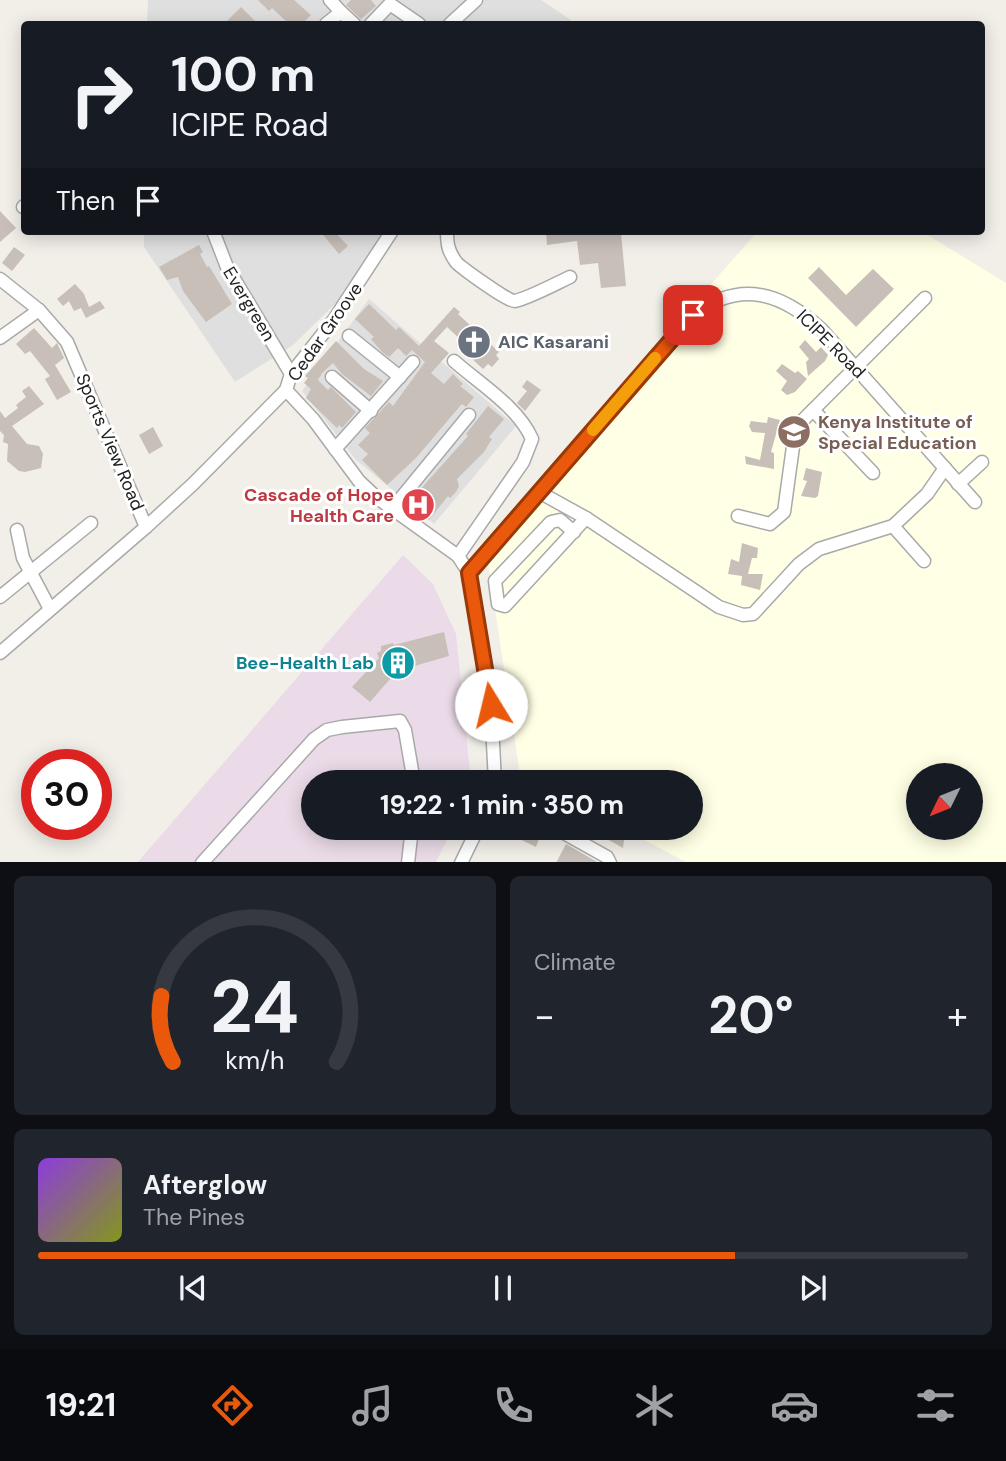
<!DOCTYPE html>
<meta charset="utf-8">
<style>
:root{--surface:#171b24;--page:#20242c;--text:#f1f3f6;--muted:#9ea1a6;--line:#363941;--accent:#ea580c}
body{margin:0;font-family:"DM Sans",sans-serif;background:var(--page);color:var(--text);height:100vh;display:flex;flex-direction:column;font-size:26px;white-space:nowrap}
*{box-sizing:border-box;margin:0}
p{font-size:23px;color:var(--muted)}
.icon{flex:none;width:38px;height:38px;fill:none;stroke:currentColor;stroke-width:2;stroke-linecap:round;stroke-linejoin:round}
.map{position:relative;height:862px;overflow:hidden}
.sheet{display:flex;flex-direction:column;gap:14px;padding:14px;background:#0d0f14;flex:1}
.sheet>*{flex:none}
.guide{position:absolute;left:21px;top:21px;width:964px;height:214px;border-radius:7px;box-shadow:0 4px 18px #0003;background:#171b24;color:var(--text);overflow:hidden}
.needle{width:46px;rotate:227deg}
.controls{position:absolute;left:906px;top:763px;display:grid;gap:14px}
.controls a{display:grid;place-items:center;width:77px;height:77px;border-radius:50%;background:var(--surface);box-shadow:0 4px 18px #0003;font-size:35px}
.speed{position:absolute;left:21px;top:749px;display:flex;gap:14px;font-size:35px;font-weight:700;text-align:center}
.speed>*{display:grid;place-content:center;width:91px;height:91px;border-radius:50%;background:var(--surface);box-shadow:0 4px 18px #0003;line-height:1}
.speed .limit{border:10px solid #d22;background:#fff;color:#111}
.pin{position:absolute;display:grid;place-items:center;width:60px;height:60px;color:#fff;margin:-30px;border-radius:14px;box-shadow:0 4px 10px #0006}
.me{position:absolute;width:77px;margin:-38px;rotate:351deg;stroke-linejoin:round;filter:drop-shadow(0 0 5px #0008)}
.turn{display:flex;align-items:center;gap:24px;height:147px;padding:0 35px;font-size:32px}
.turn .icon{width:91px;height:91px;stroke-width:2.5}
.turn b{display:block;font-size:49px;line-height:60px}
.then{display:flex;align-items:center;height:66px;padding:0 35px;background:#0003;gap:14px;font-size:26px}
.big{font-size:52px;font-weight:700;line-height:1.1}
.sheet .card{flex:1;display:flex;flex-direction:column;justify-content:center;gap:10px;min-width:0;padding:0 24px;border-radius:10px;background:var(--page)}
.sheet .dial{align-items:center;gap:0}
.dial svg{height:182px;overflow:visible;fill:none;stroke:var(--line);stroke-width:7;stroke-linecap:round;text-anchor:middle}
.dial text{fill:var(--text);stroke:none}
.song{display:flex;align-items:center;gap:21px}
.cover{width:84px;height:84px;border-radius:10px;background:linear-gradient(135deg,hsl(270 70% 55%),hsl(70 70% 35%))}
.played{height:7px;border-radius:4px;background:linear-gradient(90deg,var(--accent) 75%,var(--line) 75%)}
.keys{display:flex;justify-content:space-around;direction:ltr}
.heat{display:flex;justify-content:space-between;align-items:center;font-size:38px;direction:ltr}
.sheet .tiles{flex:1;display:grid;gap:14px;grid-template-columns:1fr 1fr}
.card:last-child{grid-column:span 2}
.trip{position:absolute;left:301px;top:770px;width:402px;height:70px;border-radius:35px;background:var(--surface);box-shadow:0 4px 18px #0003;font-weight:700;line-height:70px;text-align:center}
.dock{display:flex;height:112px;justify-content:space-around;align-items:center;background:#090b0e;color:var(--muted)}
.dock .icon{width:49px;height:49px}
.dock .active{color:var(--accent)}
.dock b{font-size:32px;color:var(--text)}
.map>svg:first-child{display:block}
.residential{fill:#e0dfdf}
.industrial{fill:#ebdbe8}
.education{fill:#ffffe5;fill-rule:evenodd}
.building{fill:#c7bfb8}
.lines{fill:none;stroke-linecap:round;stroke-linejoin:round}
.minor-casing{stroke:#a9a9a9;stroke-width:15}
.minor{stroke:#fff;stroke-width:12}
.route-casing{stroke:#983908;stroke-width:18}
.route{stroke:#ea580c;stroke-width:12}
.slow{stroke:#f59e0b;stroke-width:12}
.labels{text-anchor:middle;stroke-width:6;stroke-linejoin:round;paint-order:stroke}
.street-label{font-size:18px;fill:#222;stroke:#fff}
.worship-label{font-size:18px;font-weight:bold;fill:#5b616d;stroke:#fff;text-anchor:start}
.education-label{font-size:18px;font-weight:bold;fill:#785e54;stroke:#fff;text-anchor:start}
.health-label{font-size:18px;font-weight:bold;fill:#be3a42;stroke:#fff;text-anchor:end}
.culture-label{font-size:18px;font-weight:bold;fill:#0d838f;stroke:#fff;text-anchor:end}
</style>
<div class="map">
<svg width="1006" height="863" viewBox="0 0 1006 863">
<rect width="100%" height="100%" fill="#f2efe9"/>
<g class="residential">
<path d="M148 0H541L571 20 566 24H147Z"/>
<path d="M144 231H397L380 260 293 345 235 382 144 247Z"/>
<path d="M369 299 516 426 434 524 356 460 302 391Z"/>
</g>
<path class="industrial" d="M403 555 433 584 456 634 471 782H313V828H453L436 862 137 863Z"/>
<path class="education" d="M758 231H921L1006 283V862H686L621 828H691V782H533L520 775 488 562 477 549ZM919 775H971V828H919Z"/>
<g class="building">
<path d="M258 0H294L311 15 302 24H289L272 8 269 11Z"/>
<path d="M351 0H371L376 6 361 19 346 5Z"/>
<path d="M241 7 258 24H230L227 21Z"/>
<path d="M0 211 16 228 0 242Z"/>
<path d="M320 231H334L348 246 339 254Z"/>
<path d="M546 231H599L600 235 621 233 626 286 601 288 598 263 580 265 577 241 547 245Z"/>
<path d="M199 245 203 252 200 254 207 267 209 266 232 304 206 322 183 291 178 277 167 280 159 267Z"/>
<path d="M14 247 25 255 12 271 2 263Z"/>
<path d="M819 267 846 295 873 269 894 289 856 327 808 278Z"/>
<path d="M75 284 84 294 89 307 100 301 105 308 86 318 81 308 74 311 69 301 63 306 57 299Z"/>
<path d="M369 304 396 330 399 327 419 346 454 307 460 312 458 314 499 352 496 355 499 359 492 367 488 364 483 369 456 344 460 339 447 327 434 341 449 353 431 373 444 384 453 374 463 384 460 386 474 397 466 407 462 404 460 406 416 458 387 485 362 460 368 454 358 445 370 433 365 428 389 402 393 406 425 362 412 350 406 356 398 348 389 357 382 352 371 339 374 337 355 319Z"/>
<path d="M34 328 52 348 57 343 64 358 55 365 71 392 57 400 45 379 50 376 30 351 25 354 16 344Z"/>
<path d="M805 340 816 352 821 347 828 355 825 361 808 376 806 362 809 359 799 347Z"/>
<path d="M336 341 364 369 383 381 371 396 342 374 333 363 322 373 318 380 328 390 331 387 356 412 342 428 339 425 337 428 306 398 311 389 304 383 308 378 305 376Z"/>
<path d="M782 364 795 373 798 371 807 379 795 392 787 395 781 390 787 381 776 371Z"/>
<path d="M527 380 541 390 525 411 517 403 527 391 522 387Z"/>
<path d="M29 386 44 404 12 426 27 444 39 446 43 454 41 468 25 472 19 471 7 461 8 444 3 442 4 435 0 431V411L5 418 18 408 16 405 26 397 22 391Z"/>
<path d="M488 406 504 419 489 437 492 439 484 452 457 479 459 486 456 492 450 498 448 496 429 520 409 502 468 436 466 434Z"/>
<path d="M768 417 780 420 771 452 774 453V469L746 464 745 456 760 460 765 433 752 432 749 426 751 421 767 423Z"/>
<path d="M153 427 163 446 149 454 139 435Z"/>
<path d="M806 468 822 472 818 496 815 498 801 496 807 481 803 480Z"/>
<path d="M742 543 758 548 757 558H752L748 574H763L760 590 741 585 742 576 728 574 731 559 739 562Z"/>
<path d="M444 632 449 656 397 671 370 702 352 687 379 658 377 653 381 651V646L393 643 394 645Z"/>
<path d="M510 828 542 830 536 847 509 834Z"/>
<path d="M609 828 625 833 623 848 605 838 606 830Z"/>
<path d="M566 844 599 863H556Z"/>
</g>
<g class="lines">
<g class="minor-casing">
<g id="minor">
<path d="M330 0 341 12"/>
<path d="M326 24 341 12 354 24"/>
<path d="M371 24 390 4 419 24"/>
<path d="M450 24 476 0"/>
<path d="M23 207 24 206"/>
<path d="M213 231 227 267 291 374"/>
<path d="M392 231 333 321 291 374 286 390 313 419 359 481 376 497 458 556 469 573"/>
<path d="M447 231C447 244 448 251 456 262 460 267 509 302 514 301 525 300 559 282 570 277"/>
<path d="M0 279 39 310 67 342 146 527 0 653"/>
<path d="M349 336 400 377"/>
<path d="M0 338 39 310"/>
<path d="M454 361C480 384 518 407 532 439L523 462 458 556"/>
<path d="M332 377 371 411"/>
<path d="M813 410 873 473"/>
<path d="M335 449 413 362"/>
<path d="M958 484 982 462"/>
<path d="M539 492 586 518 719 607 743 615 753 614 799 564 819 549 893 526 927 494 945 468"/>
<path d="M392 509 469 415"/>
<path d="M738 516 770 524 784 512 795 432 801 422 925 298"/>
<path d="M893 526 924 561"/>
<path d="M146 527 193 484 286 390"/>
<path d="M17 530 23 558 50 609"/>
<path d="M574 532 560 520 551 522 495 581 498 604 505 606 586 518"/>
<path d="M0 597 91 523"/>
<path d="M495 782 491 705 469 573 693 315C741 279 782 293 822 330L975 502"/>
<path d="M555 828 607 857 610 863"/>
<path d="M202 863 314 739 327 730 342 727 400 721 405 730 414 782"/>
<path d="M408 863 412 828"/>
<path d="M461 863 478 828"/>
</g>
</g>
<use href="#minor" class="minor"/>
</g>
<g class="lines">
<g class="route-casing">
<path id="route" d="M491 705 469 573 693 315"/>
</g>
<use href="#route" class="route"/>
<path class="slow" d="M593 430 655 358"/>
</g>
<defs>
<g id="church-disc" transform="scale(1.75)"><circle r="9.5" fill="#6b7280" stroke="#fff"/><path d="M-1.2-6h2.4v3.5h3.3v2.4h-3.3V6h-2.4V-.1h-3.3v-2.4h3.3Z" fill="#fff"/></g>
<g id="school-disc" transform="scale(1.75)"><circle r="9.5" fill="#8d6e63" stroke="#fff"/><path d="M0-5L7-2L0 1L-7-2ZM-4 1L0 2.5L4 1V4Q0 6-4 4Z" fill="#fff"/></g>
<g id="hospital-disc" transform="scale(1.75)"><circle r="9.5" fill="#e0444e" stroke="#fff"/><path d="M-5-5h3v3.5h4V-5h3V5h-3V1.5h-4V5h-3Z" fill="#fff"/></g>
<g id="building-disc" transform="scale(1.75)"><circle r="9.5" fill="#0f9aa8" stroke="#fff"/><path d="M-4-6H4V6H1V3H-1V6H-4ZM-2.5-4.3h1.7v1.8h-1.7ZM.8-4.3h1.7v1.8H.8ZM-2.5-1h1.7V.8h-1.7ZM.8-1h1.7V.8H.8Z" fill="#fff"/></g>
</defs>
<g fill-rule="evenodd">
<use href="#church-disc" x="474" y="342"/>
<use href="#school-disc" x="794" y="432"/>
<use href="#hospital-disc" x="418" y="505"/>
<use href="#building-disc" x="398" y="663"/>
</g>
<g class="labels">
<g class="street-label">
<text transform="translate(249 304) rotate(59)" y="6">Evergreen</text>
<text transform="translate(325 332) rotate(-55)" y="6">Cedar Groove</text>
<text transform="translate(831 344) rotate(45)" y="6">ICIPE Road</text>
<text transform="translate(110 442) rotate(67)" y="6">Sports View Road</text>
</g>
<g class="worship-label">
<text x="498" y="348">AIC Kasarani</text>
</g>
<g class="education-label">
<text x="818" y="428">Kenya Institute of<tspan x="818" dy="21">Special Education</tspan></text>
</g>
<g class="health-label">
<text x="394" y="501">Cascade of Hope<tspan x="394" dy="21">Health Care</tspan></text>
</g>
<g class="culture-label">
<text x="374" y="669">Bee-Health Lab</text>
</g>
</g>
</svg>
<div class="controls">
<a><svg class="needle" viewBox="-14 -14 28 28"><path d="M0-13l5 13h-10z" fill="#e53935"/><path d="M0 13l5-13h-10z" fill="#9ea1a6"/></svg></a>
</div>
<div class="speed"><div class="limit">30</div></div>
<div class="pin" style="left:693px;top:315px;background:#d93025"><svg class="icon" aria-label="arrive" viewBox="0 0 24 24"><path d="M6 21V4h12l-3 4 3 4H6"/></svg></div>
<svg class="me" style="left:491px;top:705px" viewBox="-20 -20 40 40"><circle r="19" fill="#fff"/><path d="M0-13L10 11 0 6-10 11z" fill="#ea580c"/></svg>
<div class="trip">19:22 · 1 min · 350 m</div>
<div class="guide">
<div class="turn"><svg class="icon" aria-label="right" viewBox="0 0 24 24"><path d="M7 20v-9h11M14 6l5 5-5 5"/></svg><div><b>100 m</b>ICIPE Road</div></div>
<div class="then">Then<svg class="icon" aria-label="arrive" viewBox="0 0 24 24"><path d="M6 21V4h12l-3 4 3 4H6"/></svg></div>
</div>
</div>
<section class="sheet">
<div class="tiles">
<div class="card dial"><svg viewBox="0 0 100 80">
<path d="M14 69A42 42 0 1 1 86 69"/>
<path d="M14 69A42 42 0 0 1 9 40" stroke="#ea580c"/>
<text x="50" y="56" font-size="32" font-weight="700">24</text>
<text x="50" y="72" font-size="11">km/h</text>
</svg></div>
<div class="card"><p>Climate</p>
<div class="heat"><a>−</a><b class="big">20°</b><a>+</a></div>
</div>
<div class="card">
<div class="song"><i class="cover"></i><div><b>Afterglow</b><p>The Pines</p></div></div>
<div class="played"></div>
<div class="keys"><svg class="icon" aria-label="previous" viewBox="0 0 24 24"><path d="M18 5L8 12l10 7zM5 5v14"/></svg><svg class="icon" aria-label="pause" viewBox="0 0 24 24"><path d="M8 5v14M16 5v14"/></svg><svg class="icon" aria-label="next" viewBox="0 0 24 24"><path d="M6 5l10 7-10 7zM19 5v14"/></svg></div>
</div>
</div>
</section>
<nav class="dock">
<b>19:21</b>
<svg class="icon active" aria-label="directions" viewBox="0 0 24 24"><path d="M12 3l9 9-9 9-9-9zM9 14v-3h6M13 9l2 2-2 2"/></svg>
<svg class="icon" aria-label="music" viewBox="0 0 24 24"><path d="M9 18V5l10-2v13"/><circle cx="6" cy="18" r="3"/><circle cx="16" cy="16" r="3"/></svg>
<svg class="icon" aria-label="phone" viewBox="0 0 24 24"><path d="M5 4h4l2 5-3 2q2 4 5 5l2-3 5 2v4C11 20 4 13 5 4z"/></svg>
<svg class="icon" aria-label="climate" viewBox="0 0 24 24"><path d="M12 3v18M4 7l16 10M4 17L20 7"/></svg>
<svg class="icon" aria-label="car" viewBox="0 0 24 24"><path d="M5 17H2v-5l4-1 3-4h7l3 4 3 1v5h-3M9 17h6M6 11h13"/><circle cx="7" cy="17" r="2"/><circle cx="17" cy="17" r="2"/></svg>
<svg class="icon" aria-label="filters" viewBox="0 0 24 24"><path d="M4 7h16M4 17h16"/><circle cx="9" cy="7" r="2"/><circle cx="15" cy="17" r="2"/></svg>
</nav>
